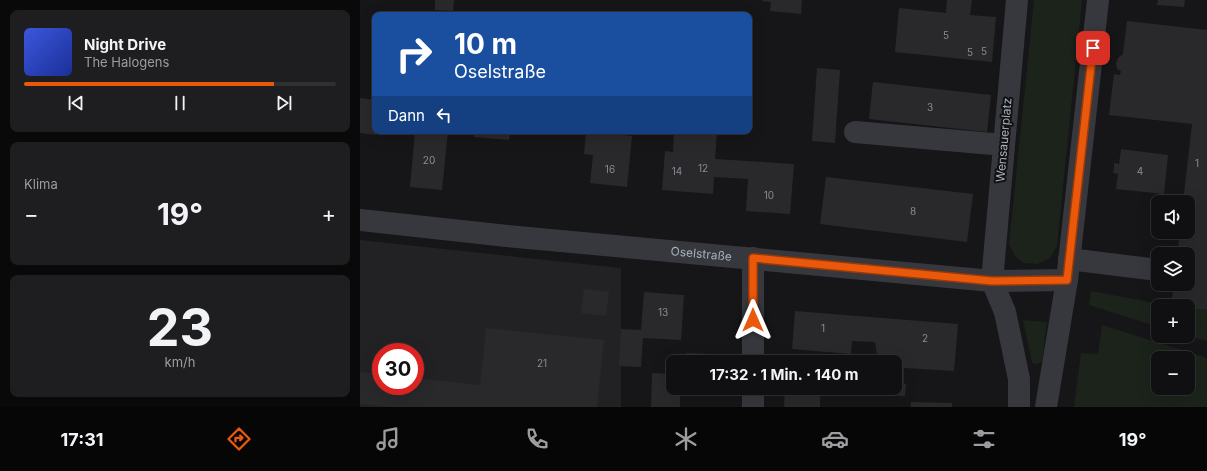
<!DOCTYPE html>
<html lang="de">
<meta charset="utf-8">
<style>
:root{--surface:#101012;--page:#1e1e20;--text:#f1f3f6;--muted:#9c9d9f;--line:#303032;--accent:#ea580c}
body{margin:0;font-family:Inter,sans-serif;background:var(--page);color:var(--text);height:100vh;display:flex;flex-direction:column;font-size:15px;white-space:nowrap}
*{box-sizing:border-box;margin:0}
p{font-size:13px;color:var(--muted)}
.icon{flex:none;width:22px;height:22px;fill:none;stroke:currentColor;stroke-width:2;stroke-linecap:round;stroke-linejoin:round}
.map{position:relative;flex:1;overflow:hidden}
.details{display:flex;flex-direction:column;gap:10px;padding:10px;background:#09090a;width:360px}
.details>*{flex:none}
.guide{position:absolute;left:12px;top:12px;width:380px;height:122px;border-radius:8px;box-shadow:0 4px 16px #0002,0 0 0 1px var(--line);background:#1a4fa0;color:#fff;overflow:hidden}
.fabs{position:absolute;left:791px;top:195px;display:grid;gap:8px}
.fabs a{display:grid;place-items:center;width:44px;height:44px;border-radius:8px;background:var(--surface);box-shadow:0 4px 16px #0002,0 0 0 1px var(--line);font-size:20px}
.speed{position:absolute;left:12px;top:343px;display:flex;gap:8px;font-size:20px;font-weight:700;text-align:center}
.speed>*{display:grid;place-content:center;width:52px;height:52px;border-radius:50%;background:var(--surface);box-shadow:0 4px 16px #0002,0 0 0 1px var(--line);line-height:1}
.speed .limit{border:6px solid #d22;background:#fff;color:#111}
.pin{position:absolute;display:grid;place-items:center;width:34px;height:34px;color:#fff;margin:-17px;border-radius:8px;box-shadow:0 2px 6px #0006}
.me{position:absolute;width:44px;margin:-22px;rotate:0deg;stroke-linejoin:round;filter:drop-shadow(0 0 3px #0008)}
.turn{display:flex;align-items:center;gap:14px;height:84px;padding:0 16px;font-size:18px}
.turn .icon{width:52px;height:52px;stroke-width:2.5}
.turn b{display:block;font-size:28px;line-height:34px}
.then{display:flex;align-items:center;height:38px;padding:0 16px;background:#0003;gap:8px;font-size:15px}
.big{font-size:30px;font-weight:700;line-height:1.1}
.details .widget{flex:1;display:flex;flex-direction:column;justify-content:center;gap:6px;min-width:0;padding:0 14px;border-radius:8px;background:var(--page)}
.details .dial{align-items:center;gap:0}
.dial b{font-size:52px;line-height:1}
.song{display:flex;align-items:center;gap:12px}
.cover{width:48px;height:48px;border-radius:6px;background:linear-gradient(135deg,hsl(230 70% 55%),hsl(230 70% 35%))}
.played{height:4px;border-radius:2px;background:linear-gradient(90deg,var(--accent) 80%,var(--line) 80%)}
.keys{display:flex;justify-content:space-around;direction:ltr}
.heat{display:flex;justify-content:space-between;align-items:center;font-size:22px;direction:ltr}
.trip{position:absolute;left:306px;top:355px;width:236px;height:40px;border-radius:8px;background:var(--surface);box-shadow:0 4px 16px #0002,0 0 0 1px var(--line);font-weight:700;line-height:40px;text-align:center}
.menu{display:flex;height:64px;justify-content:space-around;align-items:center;background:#060607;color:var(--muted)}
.menu .icon{width:28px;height:28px}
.menu .active{color:var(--accent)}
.menu b{font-size:18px;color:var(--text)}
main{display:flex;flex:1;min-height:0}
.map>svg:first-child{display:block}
.built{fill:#222225;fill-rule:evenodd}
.green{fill:#1b231b;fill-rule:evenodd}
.building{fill:#29292c}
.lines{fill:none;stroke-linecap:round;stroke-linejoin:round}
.minor{stroke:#36383d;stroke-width:22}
.route-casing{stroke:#983908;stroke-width:10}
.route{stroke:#ea580c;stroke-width:7}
.labels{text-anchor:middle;stroke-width:4;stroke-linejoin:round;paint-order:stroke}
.number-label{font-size:10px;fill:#868d95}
.street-label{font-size:12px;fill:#a6afb9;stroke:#111113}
</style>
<main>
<section class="details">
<div class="widget">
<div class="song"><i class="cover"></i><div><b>Night Drive</b><p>The Halogens</p></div></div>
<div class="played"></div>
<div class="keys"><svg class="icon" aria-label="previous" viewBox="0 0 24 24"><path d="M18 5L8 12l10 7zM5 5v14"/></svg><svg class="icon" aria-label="pause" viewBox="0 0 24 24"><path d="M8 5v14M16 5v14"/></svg><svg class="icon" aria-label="next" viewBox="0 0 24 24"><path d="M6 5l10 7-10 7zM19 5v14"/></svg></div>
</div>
<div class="widget"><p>Klima</p>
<div class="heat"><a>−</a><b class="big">19°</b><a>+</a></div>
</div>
<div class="widget dial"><b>23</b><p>km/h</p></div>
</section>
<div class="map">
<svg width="847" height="407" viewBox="0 0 847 407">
<rect width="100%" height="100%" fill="#161618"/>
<path class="built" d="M0 240 261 268V407H0ZM21 352H55V386H21Z"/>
<g class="green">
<path d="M674 0H722L697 246 690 258 677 264 664 263 655 256 649 244Z"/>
<path d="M731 291 811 306H798V327L729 305Z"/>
<path d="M828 308 847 310V341L828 336Z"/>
<path d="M663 320 687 322 682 361 680 363 675 364 672 362Z"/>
<path d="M742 325 847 358V407H714L721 353 738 354ZM798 358H828V388H798Z"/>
</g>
<g class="building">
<path d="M75 0H94L93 11 75 10Z"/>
<path d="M402 0H442L441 14 410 11 411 2 402 1Z"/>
<path d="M587 0H612L610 15 636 17 632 62 535 52 539 8 586 13Z"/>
<path d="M798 0H825L824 7 797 5Z"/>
<path d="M767 21 847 30V310L828 308V306H811L814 284H828V254H817L820 232H828V202H823L832 124 749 115 754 74 760 75 761 71 757 69 756 63 758 58 763 54Z"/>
<path d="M457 68 480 70 475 143 452 141Z"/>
<path d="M513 82 631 95 627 132 509 119Z"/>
<path d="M0 98 15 100V131H17L16 135 0 133Z"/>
<path d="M59 131H88L82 190 50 187 55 132Z"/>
<path d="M115 131H150L149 140 114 137Z"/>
<path d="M226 131 272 136 267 187 230 183 233 155 224 154Z"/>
<path d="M314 131H357L355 159 434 164 430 214 386 211 388 179 354 177 353 194 302 190 305 151 313 152Z"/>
<path d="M761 149 808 155 804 194 756 189 758 174 753 173 754 168V163L759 164Z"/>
<path d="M466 177 613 194 607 242 460 224Z"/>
<path d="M224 289 249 292 246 316 221 313Z"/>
<path d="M284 292 324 295 321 340 283 338 281 367 259 366 261 329 281 330Z"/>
<path d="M435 311 598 324 594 371 544 368V384H546L545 396 519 395 520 388H535V362H518L515 342 492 341 491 354 432 349Z"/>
<path d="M126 328 244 340 237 407H28L0 404V372L21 374V386H55V378L120 385Z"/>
<path d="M326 353 352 354V362H326Z"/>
<path d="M292 373 313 374V388H320V407H291Z"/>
<path d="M425 388H460V407H424Z"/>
<path d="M551 402 592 403V407H551Z"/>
</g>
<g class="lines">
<g class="minor">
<path d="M657 0 632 281 645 312 659 379V407"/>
<path d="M495 132 644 145"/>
<path id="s1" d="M0 220 147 236 632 281 707 280"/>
<path d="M393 258V362"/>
<path d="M709 259 798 270"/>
<path d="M393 388V407"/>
<path d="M686 407 707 280 738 0"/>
</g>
</g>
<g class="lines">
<g class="route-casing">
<path id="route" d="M393 320V258L632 281 707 280 733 48"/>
</g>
<use href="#route" class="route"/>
</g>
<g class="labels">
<g class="number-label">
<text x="586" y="39">5</text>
<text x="624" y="55">5</text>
<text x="610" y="56">5</text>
<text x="570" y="111">3</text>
<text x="69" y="164">20</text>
<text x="837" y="167">1</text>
<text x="343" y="172">12</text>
<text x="250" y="173">16</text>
<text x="317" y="175">14</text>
<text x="780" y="175">4</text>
<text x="409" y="199">10</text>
<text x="553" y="215">8</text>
<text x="303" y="316">13</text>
<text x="463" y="332">1</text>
<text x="565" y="342">2</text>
<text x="182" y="367">21</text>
</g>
<g class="street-label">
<text transform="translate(644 140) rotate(-85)" y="4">Wensauerplatz</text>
<text dy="4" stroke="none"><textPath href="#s1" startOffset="343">Oselstraße</textPath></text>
</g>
</g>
</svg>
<div class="fabs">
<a><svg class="icon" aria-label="sound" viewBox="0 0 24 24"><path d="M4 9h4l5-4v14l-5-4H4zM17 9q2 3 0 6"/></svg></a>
<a><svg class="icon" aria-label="layers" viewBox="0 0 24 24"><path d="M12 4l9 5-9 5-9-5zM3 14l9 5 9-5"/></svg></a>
<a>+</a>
<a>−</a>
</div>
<div class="speed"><div class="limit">30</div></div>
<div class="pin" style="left:733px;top:48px;background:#d93025"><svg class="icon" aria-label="arrive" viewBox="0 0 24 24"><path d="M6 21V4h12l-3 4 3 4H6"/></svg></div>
<svg class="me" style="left:393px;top:320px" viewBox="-20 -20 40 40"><path d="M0-17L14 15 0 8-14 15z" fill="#ea580c" stroke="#fff" stroke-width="4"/></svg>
<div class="trip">17:32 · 1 Min. · 140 m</div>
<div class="guide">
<div class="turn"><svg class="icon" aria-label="right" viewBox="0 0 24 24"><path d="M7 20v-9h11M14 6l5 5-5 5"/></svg><div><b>10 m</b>Oselstraße</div></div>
<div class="then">Dann<svg class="icon" aria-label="left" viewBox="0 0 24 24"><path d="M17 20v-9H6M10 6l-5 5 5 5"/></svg></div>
</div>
</div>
</main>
<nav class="menu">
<b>17:31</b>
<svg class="icon active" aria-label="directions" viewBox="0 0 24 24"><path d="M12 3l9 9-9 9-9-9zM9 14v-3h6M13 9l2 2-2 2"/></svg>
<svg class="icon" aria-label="music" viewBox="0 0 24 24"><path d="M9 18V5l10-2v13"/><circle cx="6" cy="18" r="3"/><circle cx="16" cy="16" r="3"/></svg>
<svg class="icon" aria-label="phone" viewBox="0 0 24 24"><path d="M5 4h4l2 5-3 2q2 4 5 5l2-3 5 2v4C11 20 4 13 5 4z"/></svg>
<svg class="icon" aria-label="climate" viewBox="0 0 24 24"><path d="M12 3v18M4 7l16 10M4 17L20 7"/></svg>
<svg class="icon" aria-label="car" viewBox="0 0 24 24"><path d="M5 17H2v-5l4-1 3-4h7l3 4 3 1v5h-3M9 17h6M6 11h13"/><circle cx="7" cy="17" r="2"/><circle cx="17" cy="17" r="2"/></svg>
<svg class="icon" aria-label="filters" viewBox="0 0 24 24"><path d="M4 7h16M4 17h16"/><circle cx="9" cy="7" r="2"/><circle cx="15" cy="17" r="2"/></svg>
<b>19°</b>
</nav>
